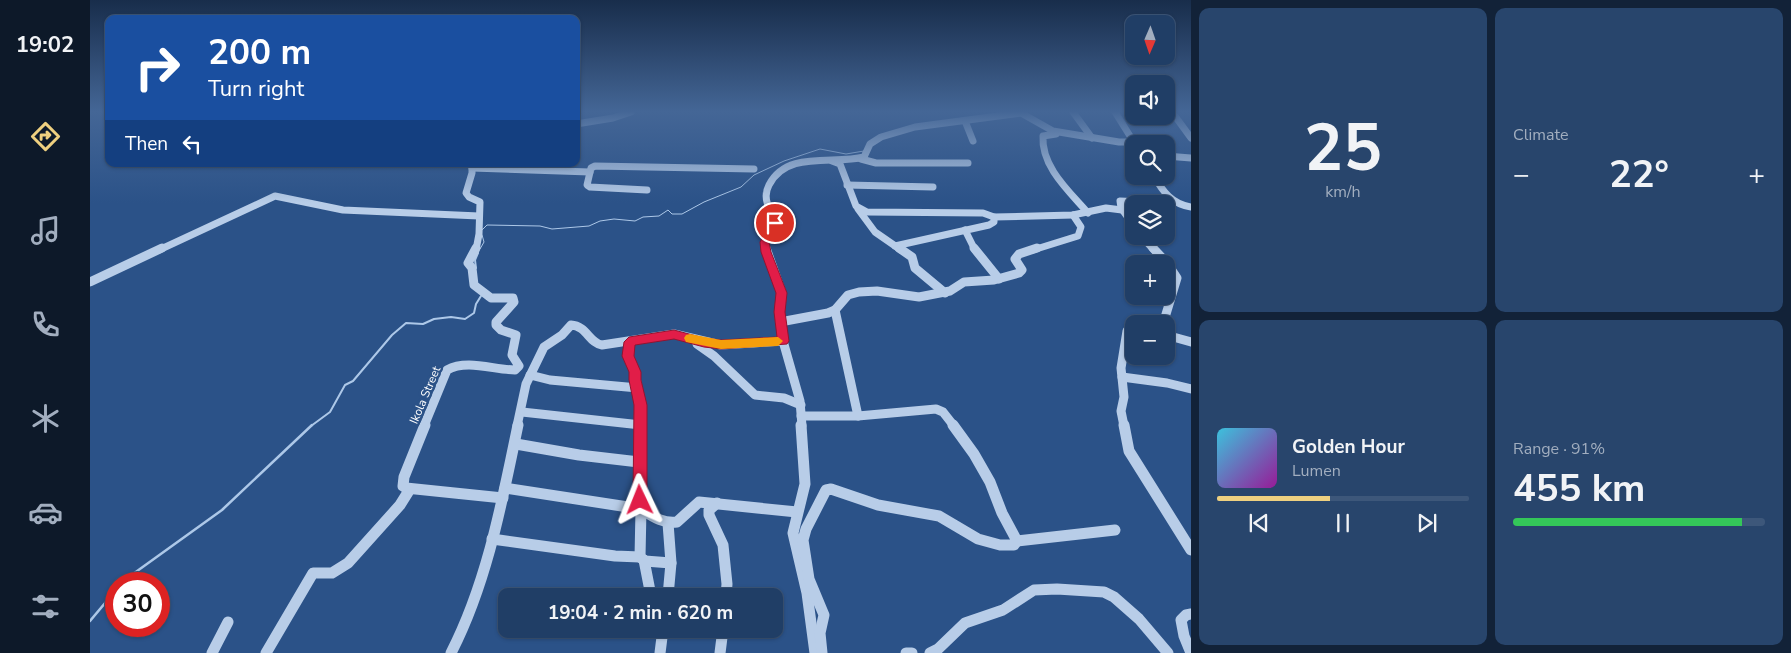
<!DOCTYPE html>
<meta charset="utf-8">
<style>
:root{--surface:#203e66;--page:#28456c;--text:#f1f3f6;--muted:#a2aebf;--line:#3d577a;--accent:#eed080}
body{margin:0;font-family:"Nunito Sans",sans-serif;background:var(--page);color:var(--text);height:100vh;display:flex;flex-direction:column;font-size:19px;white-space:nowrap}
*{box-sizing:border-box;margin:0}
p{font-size:16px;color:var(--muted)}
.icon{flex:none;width:28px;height:28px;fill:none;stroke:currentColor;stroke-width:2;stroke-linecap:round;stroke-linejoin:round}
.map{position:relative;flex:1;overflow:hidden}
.side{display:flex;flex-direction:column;gap:8px;padding:8px;background:#122238;width:600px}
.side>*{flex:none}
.banner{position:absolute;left:15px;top:15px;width:475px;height:152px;border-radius:10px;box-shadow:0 1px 4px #0004,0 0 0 1px var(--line);background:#1a4fa0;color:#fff;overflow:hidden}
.needle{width:32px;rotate:182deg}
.tools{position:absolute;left:1035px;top:15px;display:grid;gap:10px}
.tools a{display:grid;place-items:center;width:50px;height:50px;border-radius:10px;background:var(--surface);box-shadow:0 1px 4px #0004,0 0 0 1px var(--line);font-size:25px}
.speed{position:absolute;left:15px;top:572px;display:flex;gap:10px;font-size:25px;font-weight:700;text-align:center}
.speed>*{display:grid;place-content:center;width:65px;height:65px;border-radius:50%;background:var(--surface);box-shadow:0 1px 4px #0004,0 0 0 1px var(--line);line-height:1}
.speed .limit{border:8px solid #d22;background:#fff;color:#111}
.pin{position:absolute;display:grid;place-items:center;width:42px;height:42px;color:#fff;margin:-21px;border:2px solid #fff;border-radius:50%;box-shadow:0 1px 5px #0007}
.me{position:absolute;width:55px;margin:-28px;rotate:358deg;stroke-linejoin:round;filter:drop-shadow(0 0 4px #0008)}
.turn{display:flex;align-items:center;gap:18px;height:105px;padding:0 20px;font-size:22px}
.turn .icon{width:65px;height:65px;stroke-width:2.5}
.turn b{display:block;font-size:35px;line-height:42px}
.then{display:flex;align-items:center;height:48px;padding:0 20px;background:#0003;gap:10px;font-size:19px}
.big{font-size:38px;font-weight:700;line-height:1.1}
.side .widget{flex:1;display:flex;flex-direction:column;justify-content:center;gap:8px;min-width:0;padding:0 18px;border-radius:10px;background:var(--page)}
.side .dial{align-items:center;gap:0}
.dial b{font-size:65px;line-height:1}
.song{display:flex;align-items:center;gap:15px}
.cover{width:60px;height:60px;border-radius:8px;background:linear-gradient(135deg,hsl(190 70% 55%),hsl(300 70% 35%))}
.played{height:5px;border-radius:2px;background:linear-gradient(90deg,var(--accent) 45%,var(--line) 45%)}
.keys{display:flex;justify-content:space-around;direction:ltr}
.heat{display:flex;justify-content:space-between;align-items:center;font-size:28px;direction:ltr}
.charge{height:8px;border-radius:4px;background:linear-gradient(90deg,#34c759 91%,var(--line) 0)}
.side .tiles{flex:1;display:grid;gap:8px;grid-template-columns:repeat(2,1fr)}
.trip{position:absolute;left:408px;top:588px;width:285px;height:50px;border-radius:10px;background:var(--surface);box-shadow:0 1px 4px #0004,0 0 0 1px var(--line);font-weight:700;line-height:50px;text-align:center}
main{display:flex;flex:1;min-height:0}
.tabs{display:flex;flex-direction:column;width:90px;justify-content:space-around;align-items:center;background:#0d1929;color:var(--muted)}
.tabs .icon{width:35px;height:35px}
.tabs .current{color:var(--accent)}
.tabs b{font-size:22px;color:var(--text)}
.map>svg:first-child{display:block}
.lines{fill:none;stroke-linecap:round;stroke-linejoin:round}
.stream-far2{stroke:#adc8e8;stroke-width:1}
.stream-far1{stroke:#adc8e8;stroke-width:2}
.stream{stroke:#adc8e8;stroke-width:2.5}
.minor-far2{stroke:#b8cde8;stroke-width:7}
.minor-far1{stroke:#b8cde8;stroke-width:9}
.minor{stroke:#b8cde8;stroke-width:11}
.route{fill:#e11d48;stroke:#92132f}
.slow{fill:#f59e0b}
.labels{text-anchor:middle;stroke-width:5;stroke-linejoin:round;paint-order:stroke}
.street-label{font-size:12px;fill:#fff;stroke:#2b5288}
</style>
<main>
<nav class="tabs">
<b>19:02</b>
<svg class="icon current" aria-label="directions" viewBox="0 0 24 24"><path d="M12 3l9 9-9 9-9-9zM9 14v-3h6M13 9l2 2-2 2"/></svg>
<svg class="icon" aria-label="music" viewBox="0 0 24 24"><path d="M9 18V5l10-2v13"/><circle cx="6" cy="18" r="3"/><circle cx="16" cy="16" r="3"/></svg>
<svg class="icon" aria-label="phone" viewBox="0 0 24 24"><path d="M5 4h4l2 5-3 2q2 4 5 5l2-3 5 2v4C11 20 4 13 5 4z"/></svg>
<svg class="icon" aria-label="climate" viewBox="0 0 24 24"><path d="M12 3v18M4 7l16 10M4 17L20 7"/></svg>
<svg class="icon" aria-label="car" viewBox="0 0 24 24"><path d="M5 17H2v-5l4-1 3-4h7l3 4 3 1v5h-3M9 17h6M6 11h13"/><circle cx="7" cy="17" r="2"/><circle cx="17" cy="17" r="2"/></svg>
<svg class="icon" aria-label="filters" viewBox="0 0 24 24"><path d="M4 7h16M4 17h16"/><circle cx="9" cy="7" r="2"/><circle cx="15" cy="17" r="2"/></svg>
</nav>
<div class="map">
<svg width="1101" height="653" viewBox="0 0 1101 653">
<rect width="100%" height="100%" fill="#2b5288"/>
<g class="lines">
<g class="stream-far2">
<path d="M392 230 397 225 450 226 462 229 499 226 510 221 524 219 545 221 553 217 569 216 578 210 582 214H592L614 202 651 187 664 175 694 161 730 149 756 154 774 151"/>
<path d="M390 249 394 242 392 235"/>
</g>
<g class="stream-far1">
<path d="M386 268 385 260 388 253"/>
<path d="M221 426 240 412 255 385 263 381 302 335 316 323 333 324 344 319 361 317 375 319 384 313 386 304 391 296"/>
</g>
<g class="stream">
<path d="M32 584 36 579 132 510 222 425"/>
<path d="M0 621 26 590"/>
</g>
<g class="minor-far2">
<path d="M983 112 1002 138"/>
<path d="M1025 112 1045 144"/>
<path d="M1082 112 1101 138"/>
<path d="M875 121 883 141"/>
<path d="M486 124 523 118 541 112"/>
<path d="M966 134 953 136C951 167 980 192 998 213"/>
<path d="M1076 156 1101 158"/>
<path d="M771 159 786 163H878"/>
<path d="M742 161 750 164 766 206 777 212 893 213 904 217 983 215 1016 208 1032 210"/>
<path d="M382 164V173L376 193 379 197 390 202 389 234 386 250"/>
<path d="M382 168 500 172"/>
<path d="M1064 176C1073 192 1082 204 1101 207"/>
<path d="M757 185 843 187"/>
<path d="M557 190 500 187 497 185 501 168 505 166 664 169"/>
<path d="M768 209 785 232 811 250"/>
<path d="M1044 226 1031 208 1030 201 1076 203 1079 200"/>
<path d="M875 230 885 250"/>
<path d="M1051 236 1064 250"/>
<path d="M805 246 899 225 904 222V217"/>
<path d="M69 250 185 196 253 210 389 216"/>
<path d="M676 250 675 242 687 220C679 210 672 198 679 185 697 150 743 165 774 157L780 144 791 137 825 127 931 113 963 131 1029 142H1044"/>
<path d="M943 250 988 236 991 227 983 215"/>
</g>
<g class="minor-far1">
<path d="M676 248 692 293 690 312 693 341 710 401 712 426"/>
<path d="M809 248 822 257 825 268 855 293"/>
<path d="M884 248 909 279"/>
<path d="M1063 248 1077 263 1087 278 1073 324"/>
<path d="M0 282 72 248"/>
<path d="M745 310 768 416"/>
<path d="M690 322 738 313 745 310 758 295 769 292 787 291 829 297 860 291 874 282 904 280 929 273 932 270 925 259 929 254 947 248"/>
<path d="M1076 335 1101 342"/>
<path d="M539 342 538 356 545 372 551 405 550 426"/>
<path d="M607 344 624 356 665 395 694 398 711 405"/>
<path d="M440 375 460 380 548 388"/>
<path d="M1032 377 1077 383 1101 389"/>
<path d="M432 412 551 425"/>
<path d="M711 416H768L846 409 853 412 864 426"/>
<path d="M334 426 357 370C377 359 404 370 425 370L429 366 422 355 426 335 411 330 406 325V322L424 302 423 298H401L384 285 382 268 378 263 386 248"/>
<path d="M427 426 436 384 454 347 472 335 481 325C497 326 499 343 512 345L584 334 631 345 693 341"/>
<path d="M1034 426 1031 411 1034 397 1031 368 1037 331 1044 328"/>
</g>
<g class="minor">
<path d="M335 425 314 477 313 486 316 488 413 498"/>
<path d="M550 425 549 480 551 509C562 516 573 524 587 522L609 502 707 512"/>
<path d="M711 425 715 484 703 533 717 593 725 653"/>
<path d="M1034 425 1039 451 1101 550"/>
<path d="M426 444 489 455 549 462"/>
<path d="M415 488 551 509 550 557 555 561 581 563"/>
<path d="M627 503 619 510V515L633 545 637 584 636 596"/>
<path d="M578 523 581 563 578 596"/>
<path d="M402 539 525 556 550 557"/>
<path d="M927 541 1025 530"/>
<path d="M554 560 561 596"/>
<path d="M1101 614 1096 615 1091 620 1094 636 1101 653"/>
<path d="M122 653 138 622"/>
<path d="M176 653 223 573H242L258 563 310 505 320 489"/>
<path d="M361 653C397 583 412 502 428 425"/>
<path d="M570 653 573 629"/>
<path d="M630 653 633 629"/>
<path d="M732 653 730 633 734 615 719 579 713 540 716 529 736 490 741 489 788 505 849 516 888 539 910 545H924L927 541 912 513 900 482 884 454 863 425"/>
<path d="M816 653H822"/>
<path d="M840 653 848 649 875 623 913 610 944 590 967 589 1014 592 1024 597 1049 619 1078 653"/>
</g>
</g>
<linearGradient id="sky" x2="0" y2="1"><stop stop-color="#182d4b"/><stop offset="0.55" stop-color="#446696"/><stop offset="1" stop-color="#446696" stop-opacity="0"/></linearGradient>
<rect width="1101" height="203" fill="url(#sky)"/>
<path class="route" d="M685 220 690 223 679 242 681 252 697 293 695 312 699 341 697 344 631 349 614 347 584 339 545 345 544 356 551 372V380L557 405V500L555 505 550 507 545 505 543 500 544 405 539 380V372L532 356 534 342 539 337 584 330 614 338 631 340 687 337 684 312 686 293 671 252 670 242 682 221Z"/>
<path class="slow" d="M600 334 631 340 688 337 693 341 688 346 631 349 596 342 594 338 596 335Z"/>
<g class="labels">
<g class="street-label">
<text transform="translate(335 395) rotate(-67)" y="4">Ikola Street</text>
</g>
</g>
</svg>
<div class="tools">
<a><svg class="needle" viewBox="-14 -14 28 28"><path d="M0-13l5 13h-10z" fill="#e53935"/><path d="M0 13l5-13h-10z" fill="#a2aebf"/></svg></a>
<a><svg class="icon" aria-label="sound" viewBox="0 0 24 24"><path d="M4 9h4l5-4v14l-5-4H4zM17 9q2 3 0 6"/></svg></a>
<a><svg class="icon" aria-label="search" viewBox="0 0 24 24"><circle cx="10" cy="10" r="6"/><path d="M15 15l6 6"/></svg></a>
<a><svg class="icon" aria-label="layers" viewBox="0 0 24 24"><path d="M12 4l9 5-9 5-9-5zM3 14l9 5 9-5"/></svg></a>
<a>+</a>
<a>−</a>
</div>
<div class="speed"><div class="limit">30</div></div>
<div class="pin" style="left:685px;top:223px;background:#d93025"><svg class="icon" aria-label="arrive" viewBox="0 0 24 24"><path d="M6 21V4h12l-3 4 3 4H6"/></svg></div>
<svg class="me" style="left:550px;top:500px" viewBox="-20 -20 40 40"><path d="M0-17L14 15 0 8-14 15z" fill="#e11d48" stroke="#fff" stroke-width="4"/></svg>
<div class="trip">19:04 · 2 min · 620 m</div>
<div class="banner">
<div class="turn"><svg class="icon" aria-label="right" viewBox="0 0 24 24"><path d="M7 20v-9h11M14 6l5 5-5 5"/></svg><div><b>200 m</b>Turn right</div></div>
<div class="then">Then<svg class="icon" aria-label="left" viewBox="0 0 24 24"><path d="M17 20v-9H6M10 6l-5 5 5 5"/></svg></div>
</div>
</div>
<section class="side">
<div class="tiles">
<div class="widget dial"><b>25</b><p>km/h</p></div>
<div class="widget"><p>Climate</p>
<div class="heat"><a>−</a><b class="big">22°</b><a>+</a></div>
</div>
<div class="widget">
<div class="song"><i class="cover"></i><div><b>Golden Hour</b><p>Lumen</p></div></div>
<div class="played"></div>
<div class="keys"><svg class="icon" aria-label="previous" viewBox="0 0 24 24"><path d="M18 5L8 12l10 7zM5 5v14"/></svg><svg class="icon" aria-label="pause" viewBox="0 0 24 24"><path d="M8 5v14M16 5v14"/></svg><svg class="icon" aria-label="next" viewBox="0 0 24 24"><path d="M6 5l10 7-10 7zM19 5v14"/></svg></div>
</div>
<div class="widget"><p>Range · 91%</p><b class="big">455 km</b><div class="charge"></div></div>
</div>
</section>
</main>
